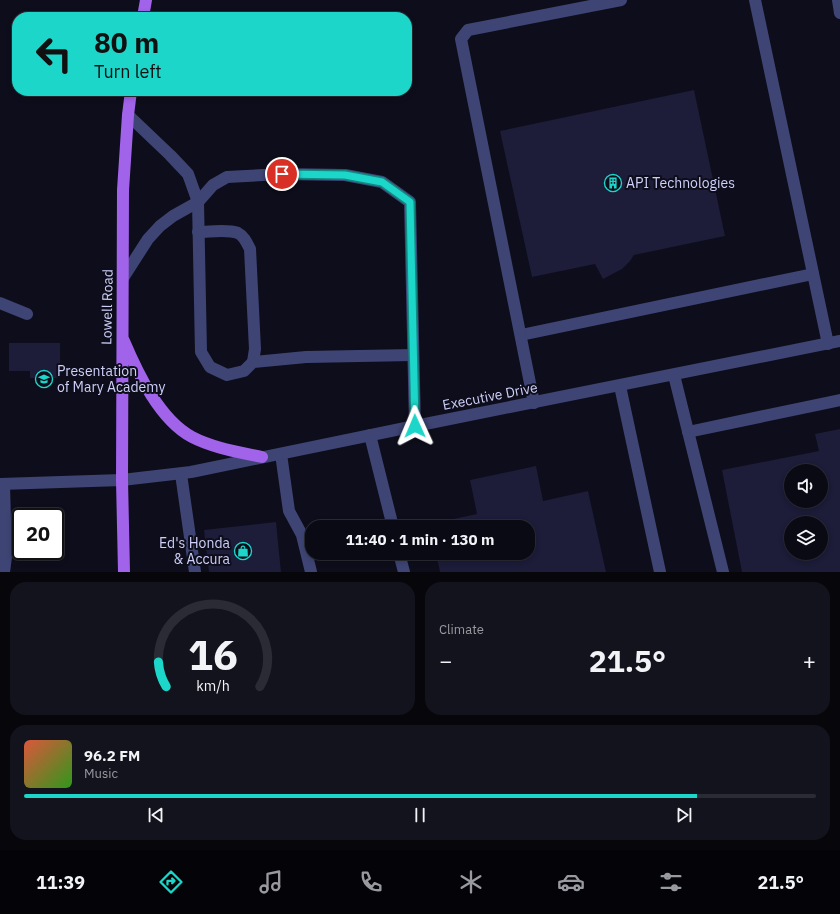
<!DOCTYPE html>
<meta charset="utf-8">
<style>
:root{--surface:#0a0a14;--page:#13131d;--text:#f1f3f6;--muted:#999aa0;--line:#2a2b34;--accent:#1cd6c9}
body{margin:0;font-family:"IBM Plex Sans",sans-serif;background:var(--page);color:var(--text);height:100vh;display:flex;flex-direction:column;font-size:15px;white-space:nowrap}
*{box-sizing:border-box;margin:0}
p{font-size:13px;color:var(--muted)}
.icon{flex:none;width:22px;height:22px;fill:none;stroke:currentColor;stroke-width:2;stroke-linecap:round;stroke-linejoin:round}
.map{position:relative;height:572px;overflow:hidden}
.side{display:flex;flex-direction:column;gap:10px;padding:10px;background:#06060b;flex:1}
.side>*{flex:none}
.hud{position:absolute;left:12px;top:12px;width:400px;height:84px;border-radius:16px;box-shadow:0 2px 6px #0003,0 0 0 1px var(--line);background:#1cd6c9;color:#111;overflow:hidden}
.buttons{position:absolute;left:784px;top:464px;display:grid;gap:8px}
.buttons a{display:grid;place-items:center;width:44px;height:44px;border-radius:50%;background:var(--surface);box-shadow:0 2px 6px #0003,0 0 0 1px var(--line);font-size:20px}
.speed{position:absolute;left:12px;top:508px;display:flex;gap:8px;font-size:20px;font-weight:700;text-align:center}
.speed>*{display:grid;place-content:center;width:52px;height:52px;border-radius:50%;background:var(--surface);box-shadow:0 2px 6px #0003,0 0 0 1px var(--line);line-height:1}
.speed .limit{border:2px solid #111;border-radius:6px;background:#fff;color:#111}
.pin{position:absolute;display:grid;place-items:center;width:34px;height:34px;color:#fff;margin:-17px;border:2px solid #fff;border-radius:50%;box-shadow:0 1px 4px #0007}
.me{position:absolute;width:44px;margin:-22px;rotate:359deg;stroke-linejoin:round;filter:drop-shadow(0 0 3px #0008)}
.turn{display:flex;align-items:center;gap:14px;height:84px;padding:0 16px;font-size:18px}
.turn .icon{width:52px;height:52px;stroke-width:2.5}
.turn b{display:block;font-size:28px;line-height:34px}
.big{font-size:30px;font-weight:700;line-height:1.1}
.side .card{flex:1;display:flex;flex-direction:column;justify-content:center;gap:6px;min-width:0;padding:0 14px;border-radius:16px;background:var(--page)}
.side .dial{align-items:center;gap:0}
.dial svg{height:104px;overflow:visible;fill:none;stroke:var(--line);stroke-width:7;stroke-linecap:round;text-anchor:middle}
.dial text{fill:var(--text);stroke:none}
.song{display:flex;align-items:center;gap:12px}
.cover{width:48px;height:48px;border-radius:6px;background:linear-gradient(135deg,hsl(10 70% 55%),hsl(110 70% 35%))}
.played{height:4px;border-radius:2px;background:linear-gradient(90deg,var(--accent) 85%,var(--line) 85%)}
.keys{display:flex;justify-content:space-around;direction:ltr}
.heat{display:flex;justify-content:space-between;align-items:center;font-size:22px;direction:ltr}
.side .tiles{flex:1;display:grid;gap:10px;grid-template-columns:1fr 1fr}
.card:last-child{grid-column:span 2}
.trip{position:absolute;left:305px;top:520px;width:230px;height:40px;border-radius:16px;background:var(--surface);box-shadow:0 2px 6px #0003,0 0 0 1px var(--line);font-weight:700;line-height:40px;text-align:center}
.dock{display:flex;height:64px;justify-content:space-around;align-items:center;background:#040408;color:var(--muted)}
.dock .icon{width:28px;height:28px}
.dock .on{color:var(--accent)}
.dock b{font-size:18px;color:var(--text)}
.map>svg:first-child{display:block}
.building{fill:#1d1c39;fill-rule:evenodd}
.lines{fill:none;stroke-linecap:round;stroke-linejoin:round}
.minor{stroke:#3e4574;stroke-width:12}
.major{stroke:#a163ea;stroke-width:12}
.route-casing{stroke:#128b83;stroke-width:10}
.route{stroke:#1cd6c9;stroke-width:7}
.labels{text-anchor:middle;stroke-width:4;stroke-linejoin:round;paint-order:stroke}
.poi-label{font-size:14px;fill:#ced0f9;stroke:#0e0d1b;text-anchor:start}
.street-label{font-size:14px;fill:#ced0f9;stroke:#0e0d1b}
</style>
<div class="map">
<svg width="840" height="572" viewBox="0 0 840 572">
<rect width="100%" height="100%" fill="#0e0d1b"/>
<g class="building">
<path d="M694 90 725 236 634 255 630 261 622 269 603 279 595 264 532 277 500 131Z"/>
<path d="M9 343H60V378H30V371H9Z"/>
<path d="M840 429V572H742L722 470 819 451 815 434ZM791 471H821V501H791ZM791 523H821V553H791Z"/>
<path d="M536 466 543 501 588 491 606 572H440L436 553H528V527H430V524L477 514 470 480Z"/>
<path d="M276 522 281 572H209L204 530Z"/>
</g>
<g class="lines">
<g class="minor">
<path d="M755 0 828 344"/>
<path d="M838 0 840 13"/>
<path d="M128 115 170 155 188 174 198 202 201 352 210 367 227 375 244 371 253 362 306 357 413 355"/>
<path d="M198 232C210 232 227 229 238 233 244 236 247 243 250 249L255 349 253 362"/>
<path d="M123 278 148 239 160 226 173 216 198 202 213 185 227 177 282 174 345 175 382 182 410 202 415 426"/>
<path d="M0 303 27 314"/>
<path d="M521 335 813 274"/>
<path d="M674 375 723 572"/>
<path d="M620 386 660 572"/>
<path d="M534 403 461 39 468 30 621 0"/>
<path d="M688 432 840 400"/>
<path d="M370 435 393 527"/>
<path d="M281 454 289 511 302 535 311 572"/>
<path d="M181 474 195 572"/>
<path d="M0 484 122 480 191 472 415 426 840 341"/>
<path d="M4 484 6 557 4 572"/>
<path d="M399 553 404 572"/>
</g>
<g class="major">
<path d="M143 17 146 0"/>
<path d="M124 341C138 374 160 420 192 437 213 448 239 452 262 457"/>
<path d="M124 572 122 480 123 190 128 115 131 91"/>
</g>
</g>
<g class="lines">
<g class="route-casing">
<path id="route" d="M282 174 345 175 382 182 410 202 415 426"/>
</g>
<use href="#route" class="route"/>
</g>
<defs>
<g id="building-ring" transform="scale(0.9)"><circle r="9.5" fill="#0e0d1b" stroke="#1cd6c9" stroke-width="1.5"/><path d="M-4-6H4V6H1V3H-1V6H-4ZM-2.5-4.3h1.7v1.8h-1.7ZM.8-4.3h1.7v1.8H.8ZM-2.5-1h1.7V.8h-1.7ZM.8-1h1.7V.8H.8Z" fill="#1cd6c9"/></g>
<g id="school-ring" transform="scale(0.9)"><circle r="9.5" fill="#0e0d1b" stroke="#1cd6c9" stroke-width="1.5"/><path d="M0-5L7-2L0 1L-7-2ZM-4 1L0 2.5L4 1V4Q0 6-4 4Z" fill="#1cd6c9"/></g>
<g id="shop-ring" transform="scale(0.9)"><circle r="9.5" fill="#0e0d1b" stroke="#1cd6c9" stroke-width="1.5"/><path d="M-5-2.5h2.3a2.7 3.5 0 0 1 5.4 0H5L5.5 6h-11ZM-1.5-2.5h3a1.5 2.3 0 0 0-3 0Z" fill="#1cd6c9"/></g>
</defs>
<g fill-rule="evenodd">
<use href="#building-ring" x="613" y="183"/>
<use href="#school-ring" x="44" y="379"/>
<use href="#shop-ring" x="243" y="551"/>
</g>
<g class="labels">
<g class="poi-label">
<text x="626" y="188">API Technologies</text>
<text x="57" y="376">Presentation<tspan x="57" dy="16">of Mary Academy</tspan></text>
<text x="230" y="548" text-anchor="end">Ed's Honda<tspan x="230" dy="16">&amp; Accura</tspan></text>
</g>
<g class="street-label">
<text transform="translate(107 307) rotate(-89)" y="5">Lowell Road</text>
<text transform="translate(490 396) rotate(-11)" y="5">Executive Drive</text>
</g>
</g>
</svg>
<div class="buttons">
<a><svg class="icon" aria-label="sound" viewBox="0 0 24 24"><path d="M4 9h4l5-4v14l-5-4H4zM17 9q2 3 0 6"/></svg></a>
<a><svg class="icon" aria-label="layers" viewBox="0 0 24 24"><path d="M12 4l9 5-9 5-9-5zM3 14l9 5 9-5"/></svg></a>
</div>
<div class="speed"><div class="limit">20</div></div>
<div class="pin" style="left:282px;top:174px;background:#d93025"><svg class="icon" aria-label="arrive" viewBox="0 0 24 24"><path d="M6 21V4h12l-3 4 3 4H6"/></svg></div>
<svg class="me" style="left:415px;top:426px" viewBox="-20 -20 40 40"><path d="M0-17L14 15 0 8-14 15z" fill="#1cd6c9" stroke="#fff" stroke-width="4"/></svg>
<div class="trip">11:40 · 1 min · 130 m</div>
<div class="hud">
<div class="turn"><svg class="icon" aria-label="left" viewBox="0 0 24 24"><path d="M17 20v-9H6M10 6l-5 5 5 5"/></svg><div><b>80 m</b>Turn left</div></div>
</div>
</div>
<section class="side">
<div class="tiles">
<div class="card dial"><svg viewBox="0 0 100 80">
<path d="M14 69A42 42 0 1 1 86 69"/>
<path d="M14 69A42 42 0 0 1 8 50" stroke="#1cd6c9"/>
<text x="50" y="56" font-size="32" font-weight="700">16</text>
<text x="50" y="72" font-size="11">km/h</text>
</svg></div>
<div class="card"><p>Climate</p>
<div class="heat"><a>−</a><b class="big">21.5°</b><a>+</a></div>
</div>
<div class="card">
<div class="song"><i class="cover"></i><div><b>96.2 FM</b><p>Music</p></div></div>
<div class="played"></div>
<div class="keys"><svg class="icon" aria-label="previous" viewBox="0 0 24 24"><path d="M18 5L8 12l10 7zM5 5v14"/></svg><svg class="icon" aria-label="pause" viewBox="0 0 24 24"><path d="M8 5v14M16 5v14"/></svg><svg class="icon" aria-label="next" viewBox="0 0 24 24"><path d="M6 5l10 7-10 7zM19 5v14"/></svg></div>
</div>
</div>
</section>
<nav class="dock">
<b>11:39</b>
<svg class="icon on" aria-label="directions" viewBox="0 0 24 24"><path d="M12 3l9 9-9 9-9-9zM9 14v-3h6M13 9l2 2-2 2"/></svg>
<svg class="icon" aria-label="music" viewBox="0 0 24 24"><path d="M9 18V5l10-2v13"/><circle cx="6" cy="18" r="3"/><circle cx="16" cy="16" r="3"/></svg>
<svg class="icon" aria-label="phone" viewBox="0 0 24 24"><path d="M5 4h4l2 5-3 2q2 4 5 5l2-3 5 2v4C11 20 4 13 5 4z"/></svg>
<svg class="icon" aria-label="climate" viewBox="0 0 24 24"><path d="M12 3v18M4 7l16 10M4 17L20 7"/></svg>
<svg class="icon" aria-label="car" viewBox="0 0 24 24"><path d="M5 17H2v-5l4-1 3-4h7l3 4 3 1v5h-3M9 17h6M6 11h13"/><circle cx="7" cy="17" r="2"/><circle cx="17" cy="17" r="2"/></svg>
<svg class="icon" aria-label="filters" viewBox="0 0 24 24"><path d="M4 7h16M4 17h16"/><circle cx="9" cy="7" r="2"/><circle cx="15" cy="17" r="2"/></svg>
<b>21.5°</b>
</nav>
